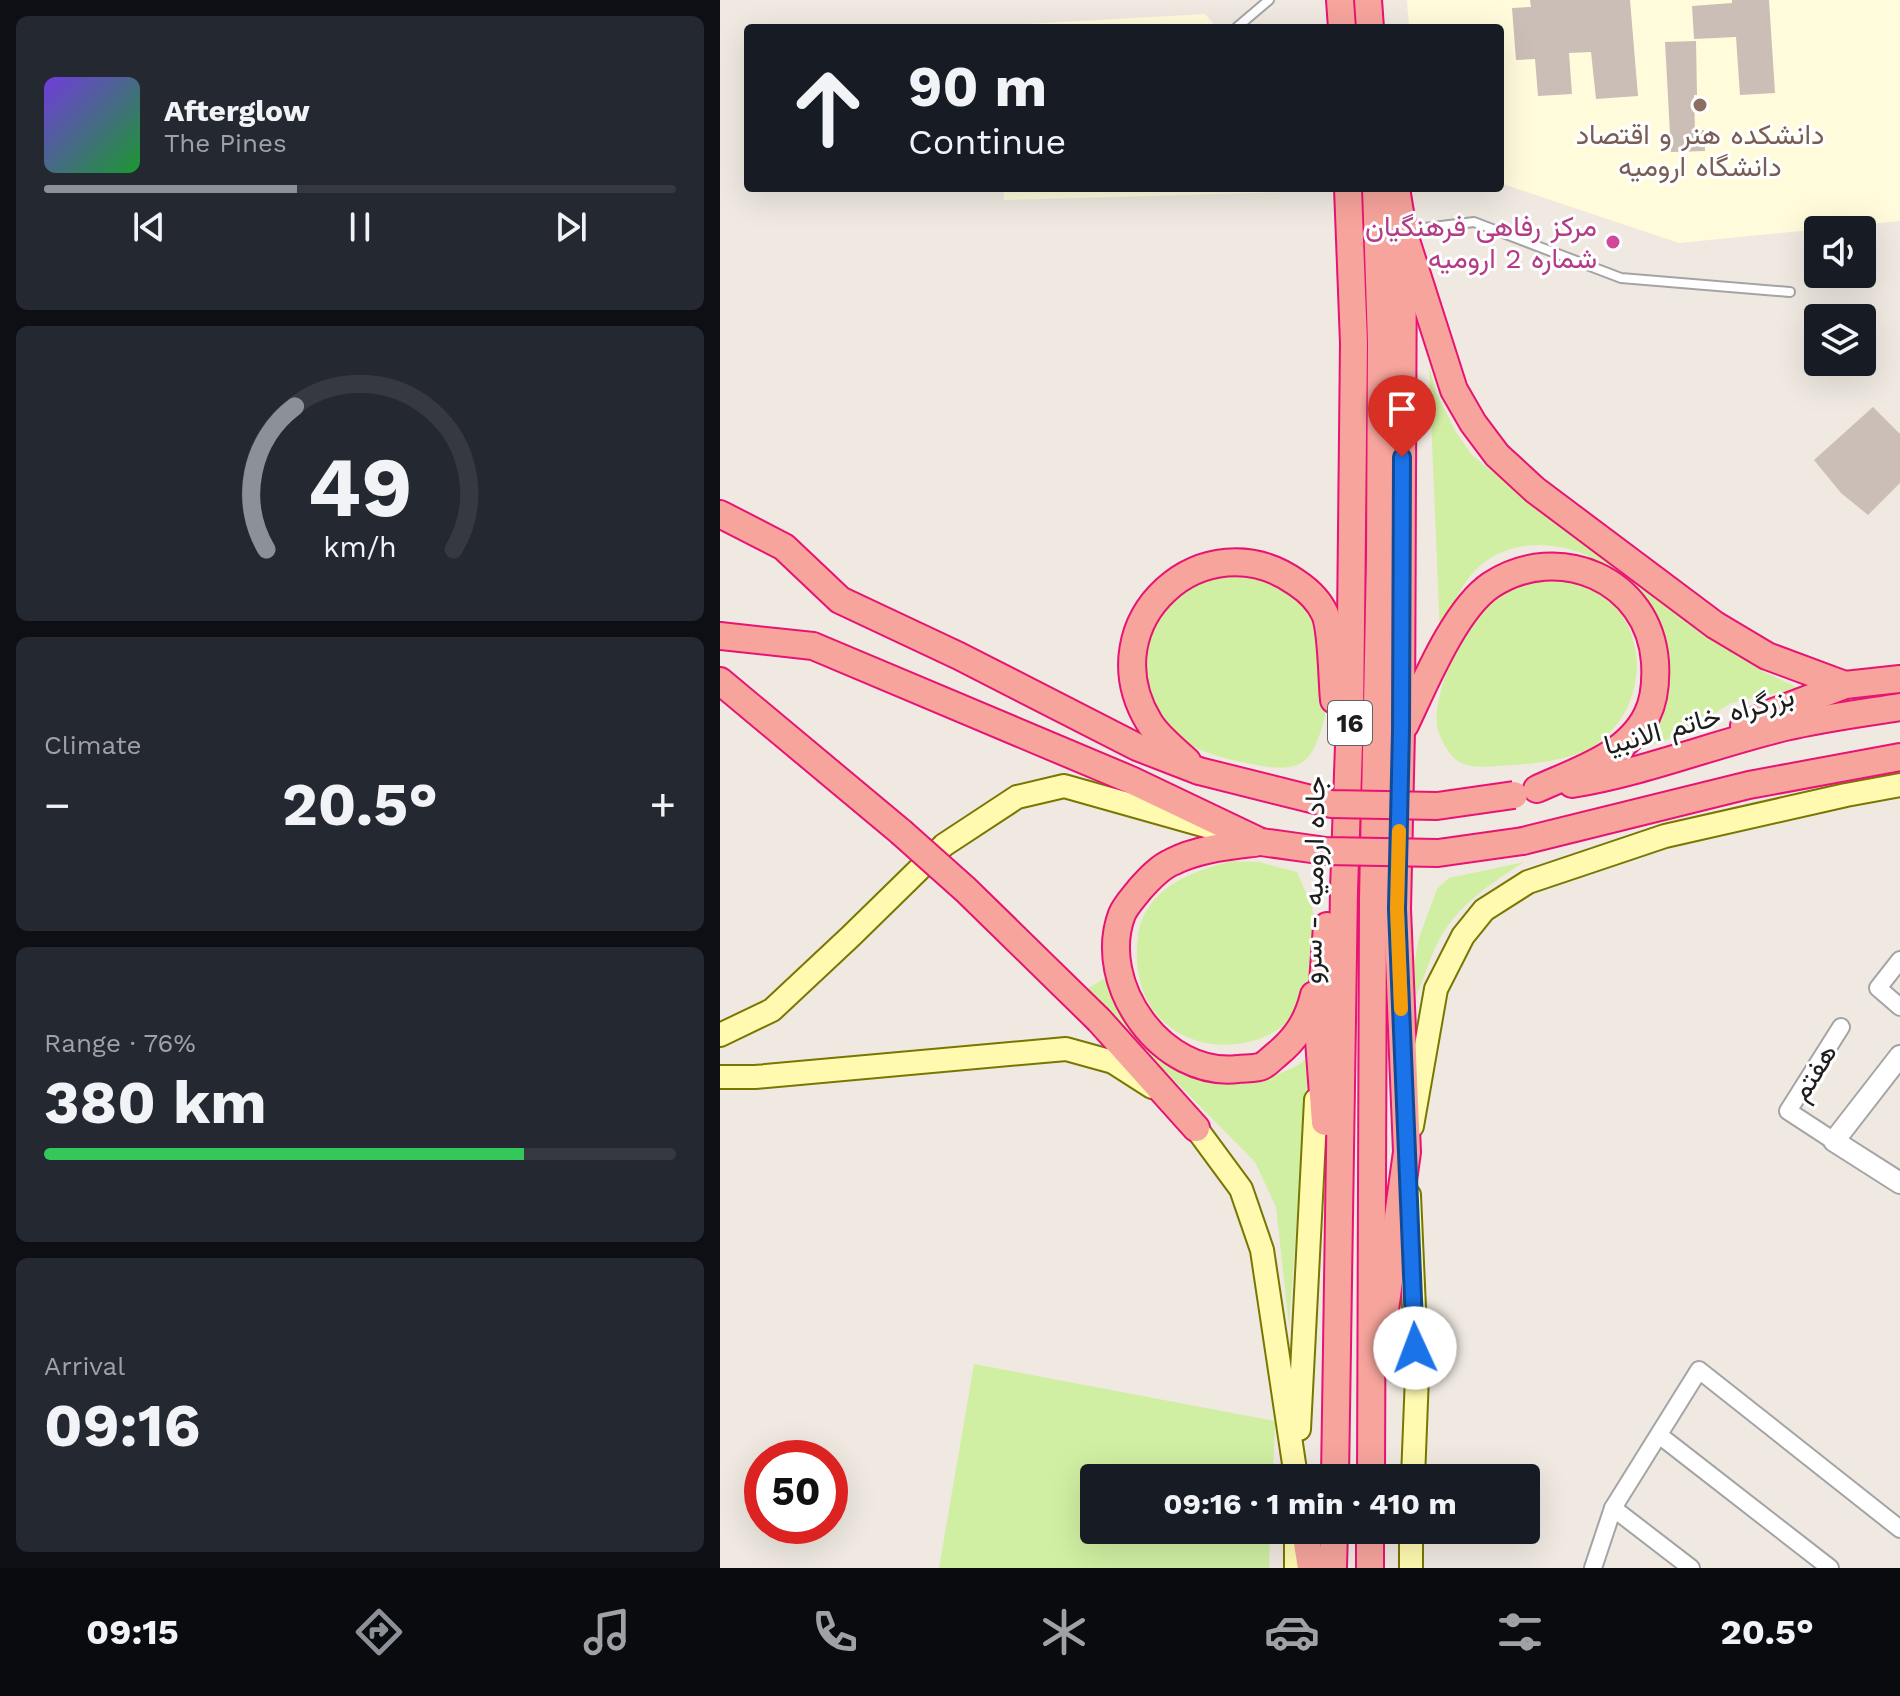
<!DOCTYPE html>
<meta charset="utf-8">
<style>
:root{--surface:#171b24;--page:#242831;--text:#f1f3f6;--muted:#9ea1a6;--line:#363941;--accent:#8c9099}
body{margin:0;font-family:"Work Sans",Vazirmatn,sans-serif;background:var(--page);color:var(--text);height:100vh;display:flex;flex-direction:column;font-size:30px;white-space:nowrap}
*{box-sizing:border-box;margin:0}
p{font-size:26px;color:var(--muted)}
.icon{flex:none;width:44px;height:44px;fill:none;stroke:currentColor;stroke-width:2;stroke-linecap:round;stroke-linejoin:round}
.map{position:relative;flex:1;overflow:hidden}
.details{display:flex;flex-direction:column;gap:16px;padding:16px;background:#0d0f14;width:720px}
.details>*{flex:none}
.banner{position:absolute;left:24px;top:24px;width:760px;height:168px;border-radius:8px;box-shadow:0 8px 32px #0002;background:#171b24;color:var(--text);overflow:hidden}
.tools{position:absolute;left:1084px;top:216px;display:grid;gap:16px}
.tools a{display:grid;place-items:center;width:72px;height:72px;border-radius:8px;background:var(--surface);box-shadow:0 8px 32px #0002;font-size:40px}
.speed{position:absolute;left:24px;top:1440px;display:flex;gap:16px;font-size:40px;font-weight:700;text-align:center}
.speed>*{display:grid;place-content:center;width:104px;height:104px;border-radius:50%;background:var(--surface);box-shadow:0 8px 32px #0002;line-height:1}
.speed .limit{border:12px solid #d22;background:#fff;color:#111}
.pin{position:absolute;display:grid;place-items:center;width:68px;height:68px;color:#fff;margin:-82px -34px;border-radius:50% 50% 50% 0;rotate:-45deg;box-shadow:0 0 8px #0007}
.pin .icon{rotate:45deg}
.me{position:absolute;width:88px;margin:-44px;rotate:358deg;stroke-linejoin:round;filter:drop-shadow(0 0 6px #0008)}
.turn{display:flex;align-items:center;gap:28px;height:168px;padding:0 32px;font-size:36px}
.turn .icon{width:104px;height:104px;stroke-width:2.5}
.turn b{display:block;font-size:56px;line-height:68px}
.big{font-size:60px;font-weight:700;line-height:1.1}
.details .tile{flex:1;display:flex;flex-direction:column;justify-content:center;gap:12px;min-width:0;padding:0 28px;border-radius:12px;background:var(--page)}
.details .dial{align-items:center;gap:0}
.dial svg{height:208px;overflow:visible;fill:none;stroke:var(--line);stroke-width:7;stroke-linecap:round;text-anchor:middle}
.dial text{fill:var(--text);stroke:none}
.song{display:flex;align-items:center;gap:24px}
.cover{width:96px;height:96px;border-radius:12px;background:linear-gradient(135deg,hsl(260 70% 55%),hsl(130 70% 35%))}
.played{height:8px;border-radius:4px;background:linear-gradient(90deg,var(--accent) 40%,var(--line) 40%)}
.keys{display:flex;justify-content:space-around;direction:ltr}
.heat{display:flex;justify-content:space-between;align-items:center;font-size:44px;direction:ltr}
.charge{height:12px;border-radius:6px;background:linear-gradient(90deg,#34c759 76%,var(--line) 0)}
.trip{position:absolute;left:360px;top:1464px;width:460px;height:80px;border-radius:8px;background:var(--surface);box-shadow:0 8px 32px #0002;font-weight:700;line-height:80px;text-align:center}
.menu{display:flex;height:128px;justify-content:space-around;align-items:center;background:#090b0e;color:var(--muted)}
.menu .icon{width:56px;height:56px}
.menu .on{color:var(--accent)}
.menu b{font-size:36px;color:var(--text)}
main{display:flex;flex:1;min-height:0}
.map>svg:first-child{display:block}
.education{fill:#fffbdb}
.grass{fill:#d0efa2}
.building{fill:#cbbeb7}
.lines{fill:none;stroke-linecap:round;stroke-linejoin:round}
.service-casing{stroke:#a4a4a4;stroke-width:12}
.minor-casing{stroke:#a4a4a4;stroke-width:20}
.tertiary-casing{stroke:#a4a4a4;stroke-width:24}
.secondary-casing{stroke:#787700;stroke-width:26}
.trunk-casing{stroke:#e81374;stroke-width:30}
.service{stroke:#fff;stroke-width:8}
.minor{stroke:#fff;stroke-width:16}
.tertiary{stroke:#fff;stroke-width:20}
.secondary{stroke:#fffab0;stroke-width:22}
.trunk{stroke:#f6a49c;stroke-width:26}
.trunk-bridge-casing{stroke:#e81374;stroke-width:30;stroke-linecap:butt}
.trunk-bridge{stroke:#f6a49c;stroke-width:26}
.route-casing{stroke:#114b97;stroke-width:20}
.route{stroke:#1a73e8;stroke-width:14}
.slow{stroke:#f59e0b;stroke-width:14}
.education-dot{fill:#8d6e63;stroke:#fff;stroke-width:3}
.hotel-dot{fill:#d1479c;stroke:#fff;stroke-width:3}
.labels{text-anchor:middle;stroke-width:6;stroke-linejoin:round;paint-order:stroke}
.shield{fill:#fff;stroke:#616161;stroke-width:2}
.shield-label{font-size:26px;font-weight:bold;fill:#1d1d1d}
.education-label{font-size:28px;fill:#785e54;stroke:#fff}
.hotel-label{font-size:28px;fill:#b23c85;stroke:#fff;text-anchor:end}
.street-label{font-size:28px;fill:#1d1d1d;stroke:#fff}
</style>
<main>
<section class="details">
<div class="tile">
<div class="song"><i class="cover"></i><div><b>Afterglow</b><p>The Pines</p></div></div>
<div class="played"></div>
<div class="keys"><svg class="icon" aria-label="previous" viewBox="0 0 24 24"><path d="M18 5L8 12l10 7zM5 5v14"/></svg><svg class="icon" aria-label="pause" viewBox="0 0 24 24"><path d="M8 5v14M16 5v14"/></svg><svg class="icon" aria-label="next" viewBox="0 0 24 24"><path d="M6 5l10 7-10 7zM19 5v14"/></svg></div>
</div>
<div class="tile dial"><svg viewBox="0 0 100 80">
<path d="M14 69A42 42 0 1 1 86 69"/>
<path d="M14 69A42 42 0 0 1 25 14" stroke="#8c9099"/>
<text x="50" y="56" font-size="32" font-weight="700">49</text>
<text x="50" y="72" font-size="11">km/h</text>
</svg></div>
<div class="tile"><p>Climate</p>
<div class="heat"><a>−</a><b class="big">20.5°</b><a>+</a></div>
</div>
<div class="tile"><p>Range · 76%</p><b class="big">380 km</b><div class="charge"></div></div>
<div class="tile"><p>Arrival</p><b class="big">09:16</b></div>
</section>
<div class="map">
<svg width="1180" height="1568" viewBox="0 0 1180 1568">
<rect width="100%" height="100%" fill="#efe9e1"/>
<g class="education">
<path d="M687 0H1180V221L959 243 780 183V28H689Z"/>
<path d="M485 14 497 28H269V26Z"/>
<path d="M283 188H571V192L284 200Z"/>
</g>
<g class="grass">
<path d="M709 367 717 394 736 432 752 455 839 526 906 570 960 617 1046 673 1079 688 1011 703 960 735 919 749C935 720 950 698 949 664 946 584 841 514 769 559 743 575 731 609 720 635Z"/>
<path d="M498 576C507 576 518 574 528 576 555 580 588 602 598 629 601 638 601 649 602 659 606 679 609 698 604 719 592 768 578 773 531 764 507 759 477 753 458 736 410 696 415 619 469 587 477 582 489 580 498 576Z"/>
<path d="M819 577C838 579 854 580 872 589 931 620 930 704 879 742 856 760 820 763 792 765 776 766 751 770 738 761 729 756 718 735 717 725 713 693 743 625 765 603 779 587 799 582 819 577Z"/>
<path d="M512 861 539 862 577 872C582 885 590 898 593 912 637 1077 398 1092 418 936 425 888 472 871 512 861Z"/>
<path d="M804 862C773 882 739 904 720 938 710 957 704 978 696 997L692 975 699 938 717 889 729 878Z"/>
<path d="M387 977C413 1025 441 1081 503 1082 513 1082 524 1080 534 1079 552 1077 576 1070 589 1056L569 1326 556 1207 535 1162 365 990Z"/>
<path d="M254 1364 555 1421 553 1478H374V1530H550L549 1568H219Z"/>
</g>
<g class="building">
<path d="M810 0H910L918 96 876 99 871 52 849 53 852 94 818 96 815 59 796 60 792 8 811 7Z"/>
<path d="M1012 0H1049L1055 93 1020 95 1016 37 974 39 972 6 1012 3Z"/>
<path d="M976 41 977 95H974L975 130H984L985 151 951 152 945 42Z"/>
<path d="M1153 407 1180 434V483L1148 515 1121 493 1094 460Z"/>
</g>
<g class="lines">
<g class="service-casing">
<g id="service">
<path d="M516 28 549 0"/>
<path d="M688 230 754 222 901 278 1070 292"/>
</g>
</g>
<g class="minor-casing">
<g id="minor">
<path d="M1180 960 1158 988 1180 1007"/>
<path d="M1114 1141 1068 1111 1121 1027"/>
<path d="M939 1435 1110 1568"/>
<path d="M893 1508 971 1568"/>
<path d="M873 1568 893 1508 979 1370 1180 1529"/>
</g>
</g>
<g class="tertiary-casing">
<path id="tertiary" d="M1180 1056 1114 1141 1180 1183"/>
</g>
<g class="secondary-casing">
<g id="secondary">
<path d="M0 1035 52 1010 131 936 224 845 297 797 344 786 493 828"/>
<path d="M0 1077H35L346 1049 393 1062 432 1087"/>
<path d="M463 1116 476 1128 521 1189 542 1250 576 1477"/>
<path d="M692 1126 716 989 743 936 764 910 808 882 945 836 1126 795 1180 785"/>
<path d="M689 1195 697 1376 693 1478"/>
<path d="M579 1429 596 1100"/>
<path d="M576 1568V1530"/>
<path d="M691 1568V1530"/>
</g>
</g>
<g class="trunk-casing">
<g id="trunk">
<path d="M620 0 622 28"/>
<path d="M648 0 650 28"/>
<path d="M676 188 683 231 734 390 753 423 777 455 815 490 995 625 1047 656 1125 685"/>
<path d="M0 514 64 547 120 600 239 656 417 747 479 771"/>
<path d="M0 636 93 646 411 780 541 842"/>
<path d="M0 681 181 832"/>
<path d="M685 725C704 685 735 609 771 585 838 541 929 579 935 662 936 679 935 699 927 715 907 756 856 771 817 789"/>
<path d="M1024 726 1051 713 1125 685 1180 679"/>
<path d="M467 761C454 749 438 737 429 722 368 621 485 517 577 583 589 591 599 601 605 614 612 630 612 680 614 700"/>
<path d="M852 784C925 772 994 744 1065 727 1103 718 1142 713 1180 707"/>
<path d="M803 841 1029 785 1180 757"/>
<path d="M541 842C511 846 480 848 452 862 440 867 429 879 420 889 414 897 406 905 402 914 375 985 443 1078 518 1069 525 1068 536 1069 542 1066 547 1064 552 1058 556 1055 577 1038 588 1020 594 995"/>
<path d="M379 1020 476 1128"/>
<path d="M605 1122 599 1040 607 926"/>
<path d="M665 1310 687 1152 677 909 681 731 683 231"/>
<path d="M576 1477V1478"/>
<path d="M615 1478 624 890 630 716 634 343 628 188"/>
<path d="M651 1478 653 899 660 558 661 342 656 188"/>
<path d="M585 1530 591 1568"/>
<path d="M613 1568 614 1530"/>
<path d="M650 1568V1530"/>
</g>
</g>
<use href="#service" class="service"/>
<use href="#minor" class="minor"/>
<use href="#tertiary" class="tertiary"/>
<use href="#secondary" class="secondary"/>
<use href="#trunk" class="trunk"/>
<g class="trunk-bridge-casing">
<g id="trunk-bridge">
<path d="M479 771 611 804 717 806 794 795"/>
<path d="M181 832 246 890 379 1020"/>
<path d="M541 842 606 851 718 853 803 841"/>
</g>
</g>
<use href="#trunk-bridge" class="trunk-bridge"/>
</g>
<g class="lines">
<g class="route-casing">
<path id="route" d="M682 457 681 731 677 909 695 1348"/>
</g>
<use href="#route" class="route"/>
<path class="slow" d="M679 831 677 909 681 1009"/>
</g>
<circle class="education-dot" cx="980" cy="105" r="8"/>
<circle class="hotel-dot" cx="893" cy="242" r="8"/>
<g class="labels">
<rect class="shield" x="608" y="701" width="44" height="44" rx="6"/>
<g class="shield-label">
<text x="630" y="732">16</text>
</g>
<g class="education-label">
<text x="980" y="144">دانشکده هنر و اقتصاد<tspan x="980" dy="32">دانشگاه ارومیه</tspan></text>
</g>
<g class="hotel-label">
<text x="877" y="236">مرکز رفاهی فرهنگیان<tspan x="877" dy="32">شماره 2 ارومیه</tspan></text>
</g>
<g class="street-label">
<text transform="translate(979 720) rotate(-15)" y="10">بزرگراه خاتم الانبیا</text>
<text transform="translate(593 880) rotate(-89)" y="10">جاده ارومیه - سرو</text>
<text transform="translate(1093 1072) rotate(-58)" y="10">هفتم</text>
</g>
</g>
</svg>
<div class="tools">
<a><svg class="icon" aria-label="sound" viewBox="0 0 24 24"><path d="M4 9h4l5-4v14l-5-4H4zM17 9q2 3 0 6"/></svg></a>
<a><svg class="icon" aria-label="layers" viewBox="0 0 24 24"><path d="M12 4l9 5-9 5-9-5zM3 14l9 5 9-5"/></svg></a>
</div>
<div class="speed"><div class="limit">50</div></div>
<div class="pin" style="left:682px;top:457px;background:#d93025"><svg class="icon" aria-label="arrive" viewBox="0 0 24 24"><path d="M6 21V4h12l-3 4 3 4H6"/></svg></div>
<svg class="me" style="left:695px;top:1348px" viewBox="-20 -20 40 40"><circle r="19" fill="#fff"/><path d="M0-13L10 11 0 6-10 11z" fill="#1a73e8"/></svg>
<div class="trip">09:16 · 1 min · 410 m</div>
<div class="banner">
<div class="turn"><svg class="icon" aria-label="ahead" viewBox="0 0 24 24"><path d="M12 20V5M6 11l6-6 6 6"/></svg><div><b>90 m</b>Continue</div></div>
</div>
</div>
</main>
<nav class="menu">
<b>09:15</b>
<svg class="icon on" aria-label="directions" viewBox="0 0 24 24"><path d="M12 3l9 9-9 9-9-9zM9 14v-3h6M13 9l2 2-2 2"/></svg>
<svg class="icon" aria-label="music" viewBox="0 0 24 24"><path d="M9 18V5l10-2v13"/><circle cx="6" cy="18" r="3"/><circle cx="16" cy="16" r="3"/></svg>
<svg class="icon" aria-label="phone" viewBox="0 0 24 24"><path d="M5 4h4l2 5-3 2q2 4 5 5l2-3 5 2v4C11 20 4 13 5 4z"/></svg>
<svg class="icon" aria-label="climate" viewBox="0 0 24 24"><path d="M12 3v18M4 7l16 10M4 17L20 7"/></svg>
<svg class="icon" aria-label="car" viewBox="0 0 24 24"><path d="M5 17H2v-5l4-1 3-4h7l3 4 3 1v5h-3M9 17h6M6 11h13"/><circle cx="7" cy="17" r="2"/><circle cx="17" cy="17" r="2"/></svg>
<svg class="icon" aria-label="filters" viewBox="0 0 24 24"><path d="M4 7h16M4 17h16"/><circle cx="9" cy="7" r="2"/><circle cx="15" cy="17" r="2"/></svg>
<b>20.5°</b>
</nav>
